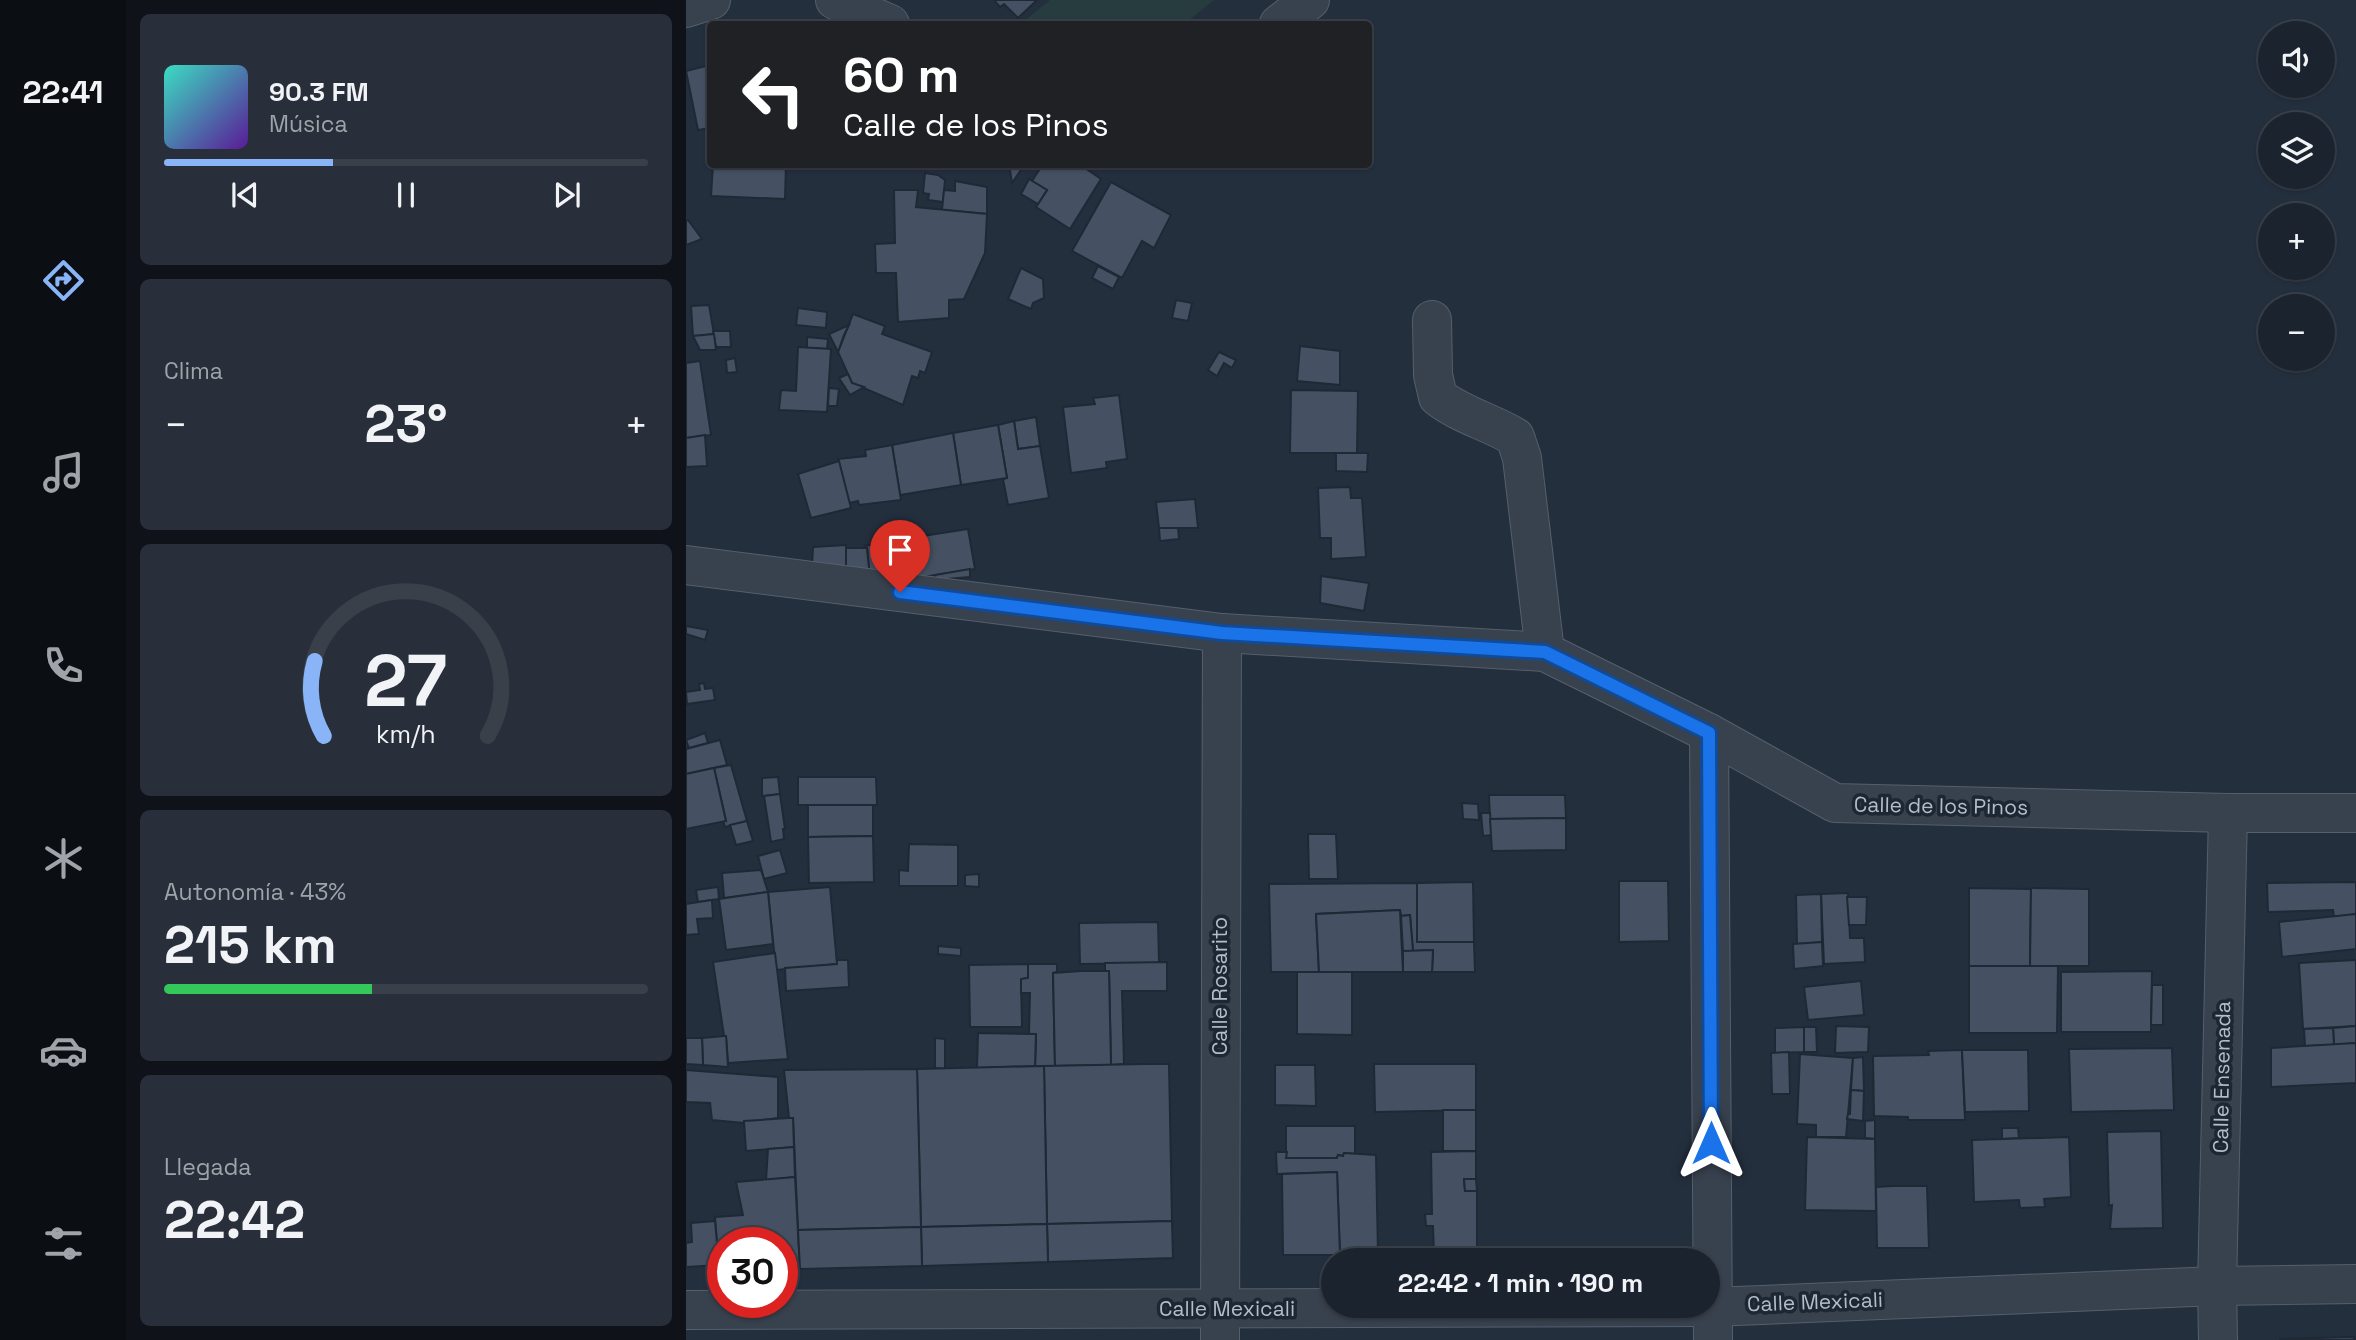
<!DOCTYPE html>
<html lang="es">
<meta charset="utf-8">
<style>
:root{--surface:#1b232e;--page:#282f3a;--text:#f1f3f6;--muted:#a0a4aa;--line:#39404a;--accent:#8ab4f8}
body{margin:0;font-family:"Space Grotesk",sans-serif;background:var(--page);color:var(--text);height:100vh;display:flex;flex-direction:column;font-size:26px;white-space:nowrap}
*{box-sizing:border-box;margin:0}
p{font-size:23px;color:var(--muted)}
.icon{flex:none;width:38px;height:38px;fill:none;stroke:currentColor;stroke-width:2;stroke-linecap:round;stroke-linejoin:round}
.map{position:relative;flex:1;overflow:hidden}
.sheet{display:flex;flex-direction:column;gap:14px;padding:14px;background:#0f1319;width:560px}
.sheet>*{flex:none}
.hud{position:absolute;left:21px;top:21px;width:665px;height:147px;border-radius:7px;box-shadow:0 2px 5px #0004,0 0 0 2px var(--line);background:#202124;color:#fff;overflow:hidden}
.fabs{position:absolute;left:1572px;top:21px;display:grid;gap:14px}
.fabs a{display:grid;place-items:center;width:77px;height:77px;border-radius:50%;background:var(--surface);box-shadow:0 2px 5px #0004,0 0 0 2px var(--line);font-size:35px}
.speed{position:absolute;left:21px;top:1227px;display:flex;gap:14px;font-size:35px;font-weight:700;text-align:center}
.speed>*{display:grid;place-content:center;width:91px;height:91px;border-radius:50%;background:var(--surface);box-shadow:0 2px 5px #0004,0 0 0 2px var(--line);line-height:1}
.speed .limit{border:10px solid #d22;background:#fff;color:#111}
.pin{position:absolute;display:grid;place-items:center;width:60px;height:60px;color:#fff;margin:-72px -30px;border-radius:50% 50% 50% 0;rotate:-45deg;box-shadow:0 0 7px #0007}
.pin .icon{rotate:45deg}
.me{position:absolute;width:77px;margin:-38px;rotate:0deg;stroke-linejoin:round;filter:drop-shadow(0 0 5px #0008)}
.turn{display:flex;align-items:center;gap:24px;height:147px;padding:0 21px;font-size:32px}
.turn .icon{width:91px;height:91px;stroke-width:2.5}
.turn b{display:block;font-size:49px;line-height:60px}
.big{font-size:52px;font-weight:800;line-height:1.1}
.sheet .widget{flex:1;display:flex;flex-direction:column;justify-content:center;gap:10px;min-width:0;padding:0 24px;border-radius:10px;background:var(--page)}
.sheet .dial{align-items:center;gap:0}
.dial svg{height:182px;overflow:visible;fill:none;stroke:var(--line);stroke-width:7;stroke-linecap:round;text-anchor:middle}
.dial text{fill:var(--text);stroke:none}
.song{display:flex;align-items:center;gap:21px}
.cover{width:84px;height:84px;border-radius:10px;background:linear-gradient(135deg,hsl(170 70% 55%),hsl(270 70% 35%))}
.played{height:7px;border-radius:4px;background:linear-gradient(90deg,var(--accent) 35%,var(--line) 35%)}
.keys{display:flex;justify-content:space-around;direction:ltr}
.heat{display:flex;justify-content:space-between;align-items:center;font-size:38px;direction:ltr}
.charge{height:10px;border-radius:5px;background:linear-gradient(90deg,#34c759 43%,var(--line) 0)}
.trip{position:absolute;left:635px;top:1248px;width:399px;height:70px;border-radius:35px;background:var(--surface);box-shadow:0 2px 5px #0004,0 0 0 2px var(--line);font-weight:800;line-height:70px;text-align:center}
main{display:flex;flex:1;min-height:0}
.menu{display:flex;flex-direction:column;width:126px;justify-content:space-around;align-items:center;background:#0b0e12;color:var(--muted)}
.menu .icon{width:49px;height:49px}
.menu .selected{color:var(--accent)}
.menu b{font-size:32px;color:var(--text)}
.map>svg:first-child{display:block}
.green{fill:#263c3f}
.building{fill:#455162;stroke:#1f2835;stroke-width:2}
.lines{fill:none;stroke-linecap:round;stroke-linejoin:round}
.minor-casing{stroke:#565f6c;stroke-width:40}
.minor{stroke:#38414e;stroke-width:38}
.route-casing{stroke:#114b97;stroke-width:18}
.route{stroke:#1a73e8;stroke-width:12}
.labels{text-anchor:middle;stroke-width:7;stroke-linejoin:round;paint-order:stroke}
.street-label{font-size:21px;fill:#b4bcc9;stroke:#1d2633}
</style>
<main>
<nav class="menu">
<b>22:41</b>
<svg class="icon selected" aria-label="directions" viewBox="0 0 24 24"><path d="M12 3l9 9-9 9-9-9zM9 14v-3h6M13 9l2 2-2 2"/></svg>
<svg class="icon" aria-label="music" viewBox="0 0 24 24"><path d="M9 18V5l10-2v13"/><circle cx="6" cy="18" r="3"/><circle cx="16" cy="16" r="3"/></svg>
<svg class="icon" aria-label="phone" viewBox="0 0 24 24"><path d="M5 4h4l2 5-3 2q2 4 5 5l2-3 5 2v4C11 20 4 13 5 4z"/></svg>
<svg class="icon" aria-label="climate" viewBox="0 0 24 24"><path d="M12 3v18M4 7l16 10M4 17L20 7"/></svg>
<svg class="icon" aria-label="car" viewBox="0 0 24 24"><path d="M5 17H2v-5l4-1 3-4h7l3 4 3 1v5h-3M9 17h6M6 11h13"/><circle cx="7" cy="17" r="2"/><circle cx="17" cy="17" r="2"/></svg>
<svg class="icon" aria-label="filters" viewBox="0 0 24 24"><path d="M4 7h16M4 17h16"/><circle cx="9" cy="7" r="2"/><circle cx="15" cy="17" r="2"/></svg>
</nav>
<section class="sheet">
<div class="widget">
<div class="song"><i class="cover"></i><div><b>90.3 FM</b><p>Música</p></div></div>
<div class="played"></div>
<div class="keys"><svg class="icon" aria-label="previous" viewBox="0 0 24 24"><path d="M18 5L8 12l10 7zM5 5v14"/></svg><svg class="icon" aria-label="pause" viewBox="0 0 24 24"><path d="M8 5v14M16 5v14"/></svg><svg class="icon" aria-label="next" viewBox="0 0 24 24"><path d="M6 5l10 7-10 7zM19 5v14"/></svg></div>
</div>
<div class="widget"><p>Clima</p>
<div class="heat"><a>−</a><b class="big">23°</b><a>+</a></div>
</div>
<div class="widget dial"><svg viewBox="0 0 100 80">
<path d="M14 69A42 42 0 1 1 86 69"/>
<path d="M14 69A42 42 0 0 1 10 36" stroke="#8ab4f8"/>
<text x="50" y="56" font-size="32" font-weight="700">27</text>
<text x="50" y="72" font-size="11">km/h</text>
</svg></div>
<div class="widget"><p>Autonomía · 43%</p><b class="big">215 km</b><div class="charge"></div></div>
<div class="widget"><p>Llegada</p><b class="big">22:42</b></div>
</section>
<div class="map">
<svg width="1670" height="1340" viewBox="0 0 1670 1340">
<rect width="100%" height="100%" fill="#242f3e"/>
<path class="green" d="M364 0H528L498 24H335Z"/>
<g class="building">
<path d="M308 0H351L332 18 318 4 314 7Z"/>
<path d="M24 65V128L12 130 0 71Z"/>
<path d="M27 164H100L99 199 25 196Z"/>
<path d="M323 164H339L326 183Z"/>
<path d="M357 164H393L415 179 384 229 350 207 361 190 346 181Z"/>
<path d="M239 173 252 175 259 180 257 202 242 200 243 194 237 193Z"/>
<path d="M343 179 361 190 352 204 335 194Z"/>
<path d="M269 181 301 187V214L256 210 258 190 269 191Z"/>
<path d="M425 182 485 215 468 248 456 241 436 278 386 251Z"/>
<path d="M208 190H232L230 207 301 214 299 253 278 299 263 300V318L212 322 210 273H190L189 244 209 243Z"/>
<path d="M2 220 16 239 0 245V221Z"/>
<path d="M412 266 433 277 427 289 406 278Z"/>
<path d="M335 268 357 279 358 298 347 303 345 309 322 299Z"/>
<path d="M490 300 506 303 502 321 486 318Z"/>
<path d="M23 305 28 334 7 336 5 306Z"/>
<path d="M112 308 141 312 140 328 110 325Z"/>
<path d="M167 314 199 326 196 334 246 352 239 373 234 371 232 378 226 376 217 405 166 383 152 352Z"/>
<path d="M163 325 158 335 152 352 143 334Z"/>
<path d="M27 331H44L45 347H30Z"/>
<path d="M28 334 30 350H14L7 336Z"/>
<path d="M121 337 142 339 141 349 121 348Z"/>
<path d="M614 346 654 351V385L611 381Z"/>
<path d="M112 347 145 349 141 412 93 410 95 390 110 391Z"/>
<path d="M533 352 550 360 546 368 538 363 531 376 522 370Z"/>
<path d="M49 358 51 372 41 373 40 360Z"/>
<path d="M14 361 25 435 0 438V363Z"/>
<path d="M162 374 166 383 178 387 164 395 153 378Z"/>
<path d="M143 388 153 389 151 406H142Z"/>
<path d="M605 390 672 391 671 453H604Z"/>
<path d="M433 395 441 459 420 462 421 468 385 473 377 407 409 404 407 398Z"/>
<path d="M350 417 354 446 332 449 328 421Z"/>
<path d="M328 421 332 449 354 446 363 498 322 505 317 479 321 478 312 425Z"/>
<path d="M312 425 321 478 275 485 267 433Z"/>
<path d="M267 433 275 485 214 495 206 445Z"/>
<path d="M19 435 21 466 0 467V438Z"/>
<path d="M206 445 215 500 173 505 172 501 163 503 152 459 180 456 179 450Z"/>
<path d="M650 453H682L681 472 650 471Z"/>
<path d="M153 461 165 508 125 518 112 474Z"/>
<path d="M664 487 665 498H676L680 557 645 559V538H634L632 488Z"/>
<path d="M509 499 512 528H473L470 502Z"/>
<path d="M473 528H492L493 539 474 541Z"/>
<path d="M282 529 289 569 217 580 211 540Z"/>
<path d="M211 540 214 560 219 589 184 578 181 548H178L179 546Z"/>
<path d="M160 545V574L126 567 127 547Z"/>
<path d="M160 548H181L184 578 160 574Z"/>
<path d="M284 569V577L250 580 249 575Z"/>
<path d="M635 576 683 583 678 611 634 603Z"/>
<path d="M0 626 22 630 19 640 0 634Z"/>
<path d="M18 683 19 689 27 688 29 700 1 704 0 692 14 690 13 684Z"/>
<path d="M19 733 22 743 3 748 0 740Z"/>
<path d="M34 740 41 765 0 774V749Z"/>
<path d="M45 765 61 821 39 827 37 820 40 821 28 768Z"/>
<path d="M28 768 40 821 0 829V774Z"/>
<path d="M92 777 94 794 76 796V778Z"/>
<path d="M112 777H190L191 805H112Z"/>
<path d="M94 794 99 829H97L98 839 85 842 78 796Z"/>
<path d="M803 795H879L880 818 804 819Z"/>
<path d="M776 803 792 804 793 820 777 819Z"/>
<path d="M122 805H187V836L122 837Z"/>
<path d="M795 813H804L806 835 797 836Z"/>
<path d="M880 818V850L806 851 804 819Z"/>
<path d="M61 821 67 841 50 845 44 825Z"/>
<path d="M622 834H650L652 879H623Z"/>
<path d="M187 836 188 882 123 883 122 837Z"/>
<path d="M223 844 272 845V886H213V870L222 871Z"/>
<path d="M94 850 101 873 78 879 72 856Z"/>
<path d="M75 870 82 892 38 898 36 873Z"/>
<path d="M293 874V887L279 886V875Z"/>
<path d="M933 881H982L983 941 933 942Z"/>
<path d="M787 882 788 942H731V883Z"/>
<path d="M1670 882V914L1648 917 1647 910 1582 912 1581 883Z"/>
<path d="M731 883V942H788L789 972H746L747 950 727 951 724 915 715 916 714 910 630 914 633 972H585L583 884Z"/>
<path d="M32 887 33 899 12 902 10 890Z"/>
<path d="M144 887 151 964 90 970 82 892Z"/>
<path d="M1283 888 1345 889 1344 966H1283Z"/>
<path d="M1345 888 1403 889V966H1344Z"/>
<path d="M82 892 87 944 40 950 33 899Z"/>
<path d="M1162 893 1164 938H1178L1179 962 1138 964 1135 894Z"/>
<path d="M1135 894 1136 942 1111 944 1110 895Z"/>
<path d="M1161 897H1181L1180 925H1163Z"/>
<path d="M26 900 27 918 11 919 13 934 0 935V904Z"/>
<path d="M714 910 717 972H633L630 914Z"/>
<path d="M1670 914V949L1596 957 1593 922Z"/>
<path d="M724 915 727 951H717L715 916Z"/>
<path d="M472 922 473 963 394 964 393 923Z"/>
<path d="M1136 942 1137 966 1108 969 1107 944Z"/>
<path d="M252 946 275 948V956L252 954Z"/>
<path d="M747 950 746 972H717V951Z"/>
<path d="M89 953 102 1059 42 1063 40 1036H38L27 962Z"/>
<path d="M151 960H162L163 987 100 991 99 968 151 964Z"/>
<path d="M1670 960V1026L1617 1029 1613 963Z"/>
<path d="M481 962V991H436L438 1064 425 1065 423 971H419V963Z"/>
<path d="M342 964V978L335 979 336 1027H284L283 965Z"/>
<path d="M342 964H371V972L367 973 369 1066H349L350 1034H343L344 993H335V979L342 978Z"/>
<path d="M1283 966H1372L1371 1033H1283Z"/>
<path d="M395 971H423L425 1065 369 1066 367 973Z"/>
<path d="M1466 971 1465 1032H1375V972Z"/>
<path d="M611 972H666V1035L611 1034Z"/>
<path d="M1175 981 1178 1015 1122 1020 1118 987Z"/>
<path d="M1466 985H1477V1025H1465Z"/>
<path d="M1150 1026 1183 1027 1182 1052 1149 1053Z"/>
<path d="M1670 1026V1043L1648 1045 1647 1028Z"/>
<path d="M1118 1027V1052L1089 1053V1028Z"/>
<path d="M1118 1027H1130L1131 1052H1118Z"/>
<path d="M1647 1028 1648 1045 1619 1046 1618 1029Z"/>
<path d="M292 1033 350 1034 349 1066 291 1068Z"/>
<path d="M38 1036H40L42 1067 17 1065 16 1038Z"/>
<path d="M0 1038H16L17 1065 0 1064Z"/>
<path d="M249 1038 259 1039V1069L249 1068Z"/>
<path d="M1670 1043V1083L1585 1087V1048Z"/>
<path d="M1486 1048 1488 1110 1385 1112 1383 1049Z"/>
<path d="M1276 1050 1279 1120H1222V1117L1188 1116 1187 1056 1243 1055 1242 1051Z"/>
<path d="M1276 1050H1342L1343 1111 1279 1112Z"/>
<path d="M1103 1052 1104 1094H1086L1085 1053Z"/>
<path d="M1114 1054 1167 1058 1160 1137H1130V1125L1111 1124Z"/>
<path d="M1177 1057 1178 1091 1165 1090 1167 1058Z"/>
<path d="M460 1064H483L486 1221 361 1224 358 1066Z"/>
<path d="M688 1064H790V1110L689 1112Z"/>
<path d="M589 1065H629L630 1106 589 1105Z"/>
<path d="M358 1066 361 1224 235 1227 231 1069Z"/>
<path d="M231 1069 235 1227 112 1230 107 1118H103L98 1070Z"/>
<path d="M0 1070 92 1077V1118L58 1123 26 1120 24 1103 0 1102Z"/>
<path d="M1165 1090 1178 1091 1177 1121 1161 1119 1162 1114H1164Z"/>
<rect x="757" y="1110" width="33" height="41"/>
<path d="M103 1118H107L108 1147 60 1151 58 1121Z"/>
<path d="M1189 1120V1139L1179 1138V1121Z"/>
<path d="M600 1126H669V1154L658 1153 657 1156 652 1155 651 1158H600Z"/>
<path d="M1316 1128H1332L1333 1138 1316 1139Z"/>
<path d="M1475 1131 1477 1228 1424 1229 1426 1205 1423 1206 1421 1132Z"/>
<path d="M1121 1137 1189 1139 1190 1211 1119 1210Z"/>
<path d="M1383 1137 1385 1197 1358 1199 1359 1207 1334 1208 1333 1200 1288 1202 1286 1140Z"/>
<path d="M108 1147 109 1177 80 1180 82 1149Z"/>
<path d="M790 1151V1179H778L779 1191H791V1255L748 1256 747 1226H740L739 1214H746L745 1152Z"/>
<path d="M590 1152H601L600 1158H651L652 1155 657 1156 658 1153 690 1155 692 1255H654L651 1172 591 1174Z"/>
<path d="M651 1172 654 1255H597L596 1174Z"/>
<path d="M109 1177 114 1269 96 1270V1242H37V1272H33L29 1217 57 1215 50 1182Z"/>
<path d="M778 1179H790L791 1191H779Z"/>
<path d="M1207 1186H1241L1243 1248H1191L1190 1187Z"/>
<path d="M29 1221 33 1265 0 1267V1243L6 1242 5 1223Z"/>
<path d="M486 1221 487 1258 362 1262 361 1224Z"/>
<path d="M361 1224 362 1262 236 1266 235 1227Z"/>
<path d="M235 1227 236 1266 114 1269 112 1230Z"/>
<path d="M1668 1337V1340H1594V1339Z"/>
</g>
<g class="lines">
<g class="minor-casing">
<g id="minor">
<path d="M149 0 204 24"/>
<path d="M0 8 25 0"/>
<path d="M593 24 624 0"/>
<path d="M746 320 747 375 752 397C775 415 804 422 829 437L836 458 859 652"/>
<path d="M0 565 536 633 859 652 1023 733 1149 803 1542 813H1670"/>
<path d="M1023 733 1027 1340"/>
<path d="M0 1310 1026 1307 1531 1286 1670 1284"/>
<path d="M534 1340 536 633"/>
<path d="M1532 1340 1531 1286 1542 813"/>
</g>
</g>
<use href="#minor" class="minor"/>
</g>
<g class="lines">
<g class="route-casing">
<path id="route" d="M214 592 536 633 859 652 1023 733 1025 1143"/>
</g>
<use href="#route" class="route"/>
</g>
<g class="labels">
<g class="street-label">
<text transform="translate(1255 806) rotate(1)" y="7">Calle de los Pinos</text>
<text transform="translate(534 986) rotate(-90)" y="7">Calle Rosarito</text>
<text transform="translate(1536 1077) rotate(-89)" y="7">Calle Ensenada</text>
<text transform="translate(1129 1302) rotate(-2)" y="7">Calle Mexicali</text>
<text x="541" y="1316">Calle Mexicali</text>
</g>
</g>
</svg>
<div class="fabs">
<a><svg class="icon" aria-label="sound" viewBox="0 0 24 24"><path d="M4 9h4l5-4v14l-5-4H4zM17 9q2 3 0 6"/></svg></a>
<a><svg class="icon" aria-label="layers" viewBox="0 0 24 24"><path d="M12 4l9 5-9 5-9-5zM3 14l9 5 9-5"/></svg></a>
<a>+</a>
<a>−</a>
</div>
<div class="speed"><div class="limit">30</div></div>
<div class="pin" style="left:214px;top:592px;background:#d93025"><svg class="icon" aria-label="arrive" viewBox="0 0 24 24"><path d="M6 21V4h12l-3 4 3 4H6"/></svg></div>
<svg class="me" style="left:1025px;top:1143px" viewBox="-20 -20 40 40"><path d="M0-17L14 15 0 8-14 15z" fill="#1a73e8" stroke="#fff" stroke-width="4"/></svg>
<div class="trip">22:42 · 1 min · 190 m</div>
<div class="hud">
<div class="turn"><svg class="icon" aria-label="left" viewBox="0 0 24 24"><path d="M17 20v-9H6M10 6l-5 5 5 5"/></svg><div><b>60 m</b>Calle de los Pinos</div></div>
</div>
</div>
</main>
